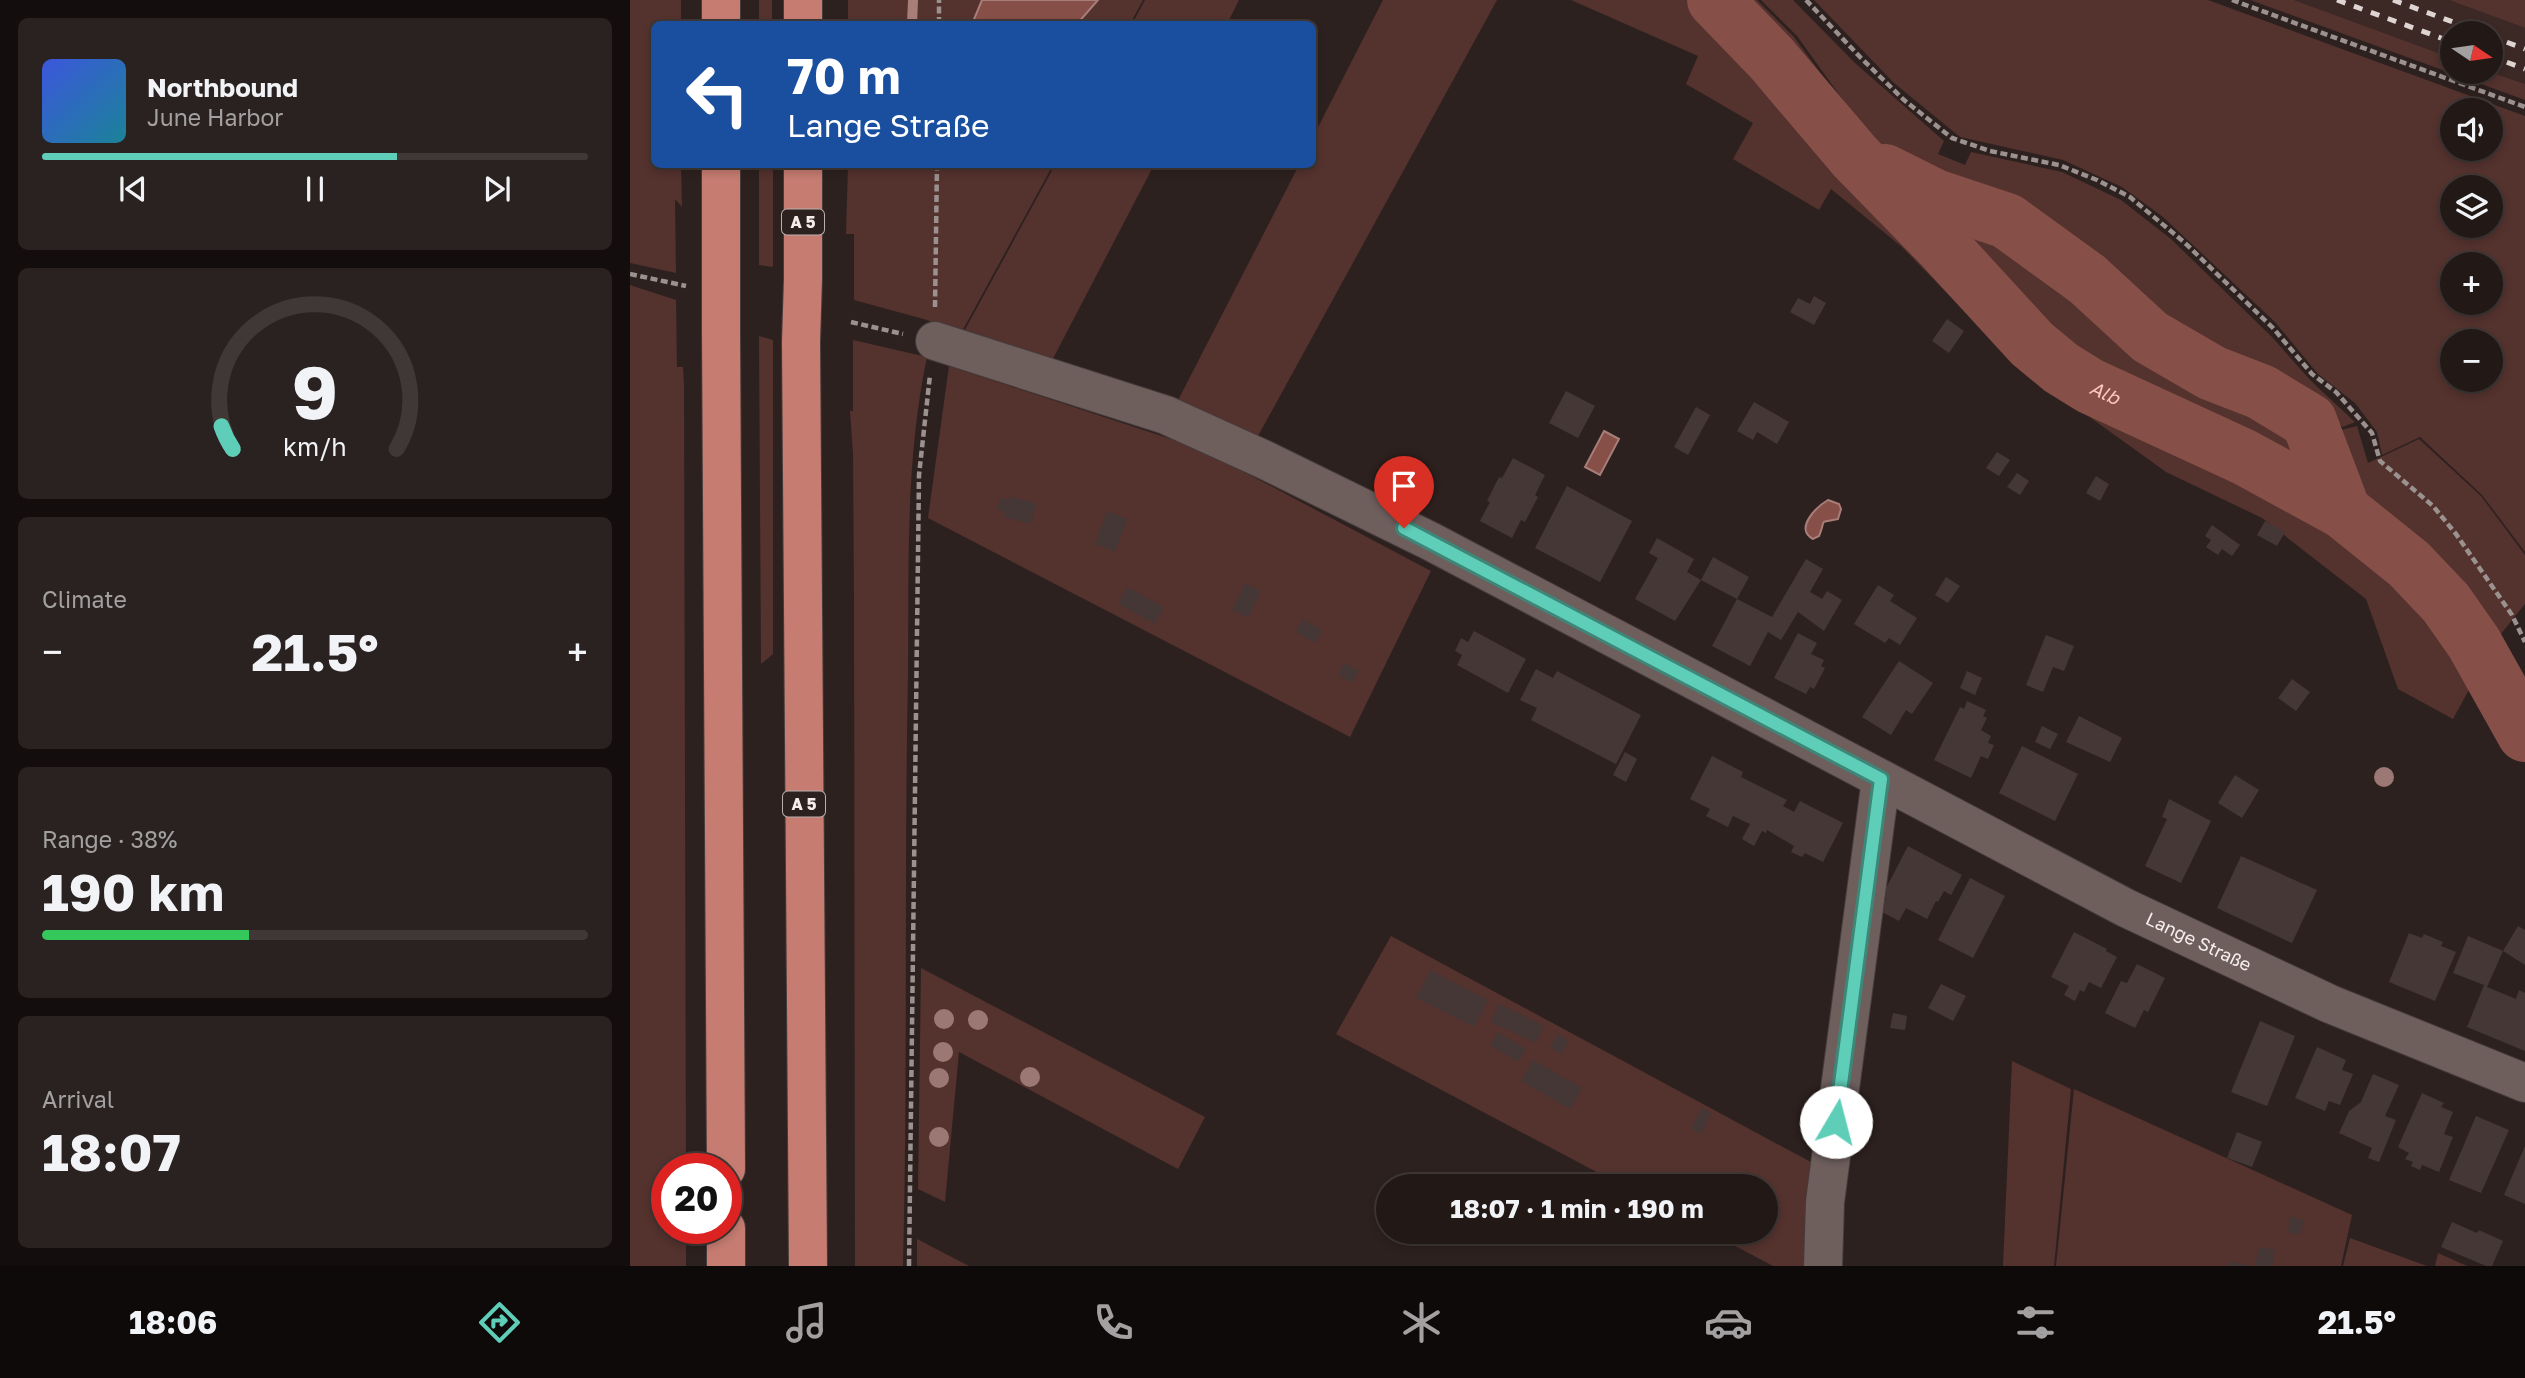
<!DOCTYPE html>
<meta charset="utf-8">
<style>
:root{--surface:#221917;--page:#2a2220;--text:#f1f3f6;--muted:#a2a0a1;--line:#3f3836;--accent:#5eceb8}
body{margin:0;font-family:"Golos Text",sans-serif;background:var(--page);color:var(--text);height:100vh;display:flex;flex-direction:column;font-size:26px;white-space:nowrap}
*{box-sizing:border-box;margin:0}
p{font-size:23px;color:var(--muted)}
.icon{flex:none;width:38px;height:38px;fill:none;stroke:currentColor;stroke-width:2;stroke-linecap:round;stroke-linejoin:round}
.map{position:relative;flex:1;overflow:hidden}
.drawer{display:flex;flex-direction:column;gap:18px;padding:18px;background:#130e0d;width:630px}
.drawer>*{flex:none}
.hud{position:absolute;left:21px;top:21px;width:665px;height:147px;border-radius:10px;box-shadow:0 4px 10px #0003,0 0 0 2px var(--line);background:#1a4fa0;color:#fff;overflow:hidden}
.needle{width:46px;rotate:103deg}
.fabs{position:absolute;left:1810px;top:21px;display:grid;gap:14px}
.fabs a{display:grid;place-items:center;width:63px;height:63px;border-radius:50%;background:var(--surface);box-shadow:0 4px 10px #0003,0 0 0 2px var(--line);font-size:35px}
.speed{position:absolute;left:21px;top:1153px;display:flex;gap:14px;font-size:35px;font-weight:700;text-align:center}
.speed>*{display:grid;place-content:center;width:91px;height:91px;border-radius:50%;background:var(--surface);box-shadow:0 4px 10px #0003,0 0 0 2px var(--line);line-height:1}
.speed .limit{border:10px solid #d22;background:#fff;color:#111}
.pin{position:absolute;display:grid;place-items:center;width:60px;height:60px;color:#fff;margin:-72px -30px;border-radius:50% 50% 50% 0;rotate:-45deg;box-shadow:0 0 7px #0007}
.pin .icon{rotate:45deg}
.me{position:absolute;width:77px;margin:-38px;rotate:8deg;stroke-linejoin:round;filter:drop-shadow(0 0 5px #0008)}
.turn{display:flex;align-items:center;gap:24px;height:147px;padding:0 21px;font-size:32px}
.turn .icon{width:91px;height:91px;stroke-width:2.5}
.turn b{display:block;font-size:49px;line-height:60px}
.big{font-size:52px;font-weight:700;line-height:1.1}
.drawer .card{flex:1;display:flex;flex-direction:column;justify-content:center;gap:10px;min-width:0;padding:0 24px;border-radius:10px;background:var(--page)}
.drawer .dial{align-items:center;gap:0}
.dial svg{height:182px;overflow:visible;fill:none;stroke:var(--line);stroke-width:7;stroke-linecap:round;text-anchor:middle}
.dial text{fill:var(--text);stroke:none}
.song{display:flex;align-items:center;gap:21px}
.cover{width:84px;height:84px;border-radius:10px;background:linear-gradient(135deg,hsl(230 70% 55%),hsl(190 70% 35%))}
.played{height:7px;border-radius:4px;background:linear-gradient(90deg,var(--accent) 65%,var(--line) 65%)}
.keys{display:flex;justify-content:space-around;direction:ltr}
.heat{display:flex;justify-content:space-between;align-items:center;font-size:38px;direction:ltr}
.charge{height:10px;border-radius:5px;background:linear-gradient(90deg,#34c759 38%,var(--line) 0)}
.trip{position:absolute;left:746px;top:1174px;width:402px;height:70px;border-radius:35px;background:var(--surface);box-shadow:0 4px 10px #0003,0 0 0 2px var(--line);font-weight:700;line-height:70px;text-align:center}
.menu{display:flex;height:112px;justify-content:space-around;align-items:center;background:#0e0a09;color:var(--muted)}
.menu .icon{width:49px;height:49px}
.menu .current{color:var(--accent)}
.menu b{font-size:32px;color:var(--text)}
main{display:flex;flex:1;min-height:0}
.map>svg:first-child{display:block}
.built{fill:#3c2926}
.green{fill:#54322e;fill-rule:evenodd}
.water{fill:#864f48;stroke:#a87e79;stroke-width:2}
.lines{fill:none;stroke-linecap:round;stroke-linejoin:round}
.stream{stroke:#a87e79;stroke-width:10}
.river{stroke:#864f48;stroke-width:56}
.building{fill:#443735}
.minor-casing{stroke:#463c3b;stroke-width:40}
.highway-casing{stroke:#463c3b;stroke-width:40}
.path{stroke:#9b918f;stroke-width:4.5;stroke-dasharray:7 3.5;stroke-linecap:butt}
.minor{stroke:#6e5f5d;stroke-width:38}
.highway{stroke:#c67c71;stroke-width:38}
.rail{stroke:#ded4d2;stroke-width:5;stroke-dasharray:9 9;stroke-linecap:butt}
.highway-bridge-casing{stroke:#463c3b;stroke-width:40;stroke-linecap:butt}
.highway-bridge{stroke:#c67c71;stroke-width:38}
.tree{fill:#9b7873}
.route-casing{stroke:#3d8678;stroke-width:18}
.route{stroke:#5eceb8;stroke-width:12}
.labels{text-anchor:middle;stroke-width:7;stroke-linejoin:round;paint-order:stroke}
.shield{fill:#2d211f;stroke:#bab0ae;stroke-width:2}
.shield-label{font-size:16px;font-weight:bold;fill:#f6edeb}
.street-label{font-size:18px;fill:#f6edeb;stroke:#2d211f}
.water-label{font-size:19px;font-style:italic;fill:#fcc6be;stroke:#2d211f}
</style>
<main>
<section class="drawer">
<div class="card">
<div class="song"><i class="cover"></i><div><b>Northbound</b><p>June Harbor</p></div></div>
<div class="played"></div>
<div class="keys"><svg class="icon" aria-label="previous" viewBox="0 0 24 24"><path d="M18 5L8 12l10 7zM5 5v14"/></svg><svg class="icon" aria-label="pause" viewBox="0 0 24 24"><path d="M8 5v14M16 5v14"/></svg><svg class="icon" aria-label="next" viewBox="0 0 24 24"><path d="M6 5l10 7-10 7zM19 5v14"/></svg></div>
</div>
<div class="card dial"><svg viewBox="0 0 100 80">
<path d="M14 69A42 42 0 1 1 86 69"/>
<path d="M14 69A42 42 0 0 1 9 59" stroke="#5eceb8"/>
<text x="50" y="56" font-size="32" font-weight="700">9</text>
<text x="50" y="72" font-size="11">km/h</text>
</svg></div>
<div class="card"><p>Climate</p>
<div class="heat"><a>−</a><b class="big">21.5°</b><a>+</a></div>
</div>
<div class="card"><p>Range · 38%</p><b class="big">190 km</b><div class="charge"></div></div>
<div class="card"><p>Arrival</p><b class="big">18:07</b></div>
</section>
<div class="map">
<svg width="1895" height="1266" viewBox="0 0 1895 1266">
<rect width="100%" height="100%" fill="#2d211f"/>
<path class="built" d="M1664 0H1819L1895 28V84L1860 72V33H1822V58Z"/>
<g class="green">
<path d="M0 0H51V24H24V164L51 165 52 207 45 199 46 273 0 263Z"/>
<rect x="129" y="0" width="13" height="24"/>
<path d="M218 0H352L342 24H218Z"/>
<path d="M468 0H513L500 24H447Z"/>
<path d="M515 0H609L597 24H502Z"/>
<path d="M753 0H867L622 447 542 412 669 165 682 164 683 137Z"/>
<path d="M941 0H1127L1164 37 1240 141 1253 166 1310 195 1255 165 1241 139 1167 36 1131 0H1163L1225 63 1314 141 1308 154 1335 165 1341 152 1432 172 1491 200 1541 239 1642 337 1681 381 1725 422 1713 427 1661 381 1538 333 1495 287 1435 238 1367 195 1311 172 1310 188 1312 174 1366 197 1434 239 1492 290 1538 335 1659 382 1711 430 1727 426 1738 463 1789 439 1851 496 1895 555V604L1866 640 1823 719 1768 689 1736 599 1632 518 1536 472 1386 364 1272 247 1201 189 1189 210 1103 159 1123 123 1056 84 1068 56Z"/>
<path d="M1184 0H1578L1895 116V552L1852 495 1790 437 1752 455 1747 432 1725 403 1688 374 1645 322 1533 217 1492 187 1433 160 1330 137 1264 83ZM1822 110H1860V149H1822ZM1822 187H1860V226H1822ZM1822 264H1860V303H1822ZM1822 341H1860V380H1822Z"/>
<path d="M1620 0H1664L1822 58V72H1860L1895 84V100Z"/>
<path d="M1819 0H1895V28Z"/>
<path d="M129 165H143V267L129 265Z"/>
<path d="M218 165H423L330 335 297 320 224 300V234H216Z"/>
<path d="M425 165H524L417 370 331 337Z"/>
<path d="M0 285 46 300 47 367H53L54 385 56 1169H37V1228L56 1229V1266H0Z"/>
<path d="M129 336 143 340V654L131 664Z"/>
<path d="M223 340 297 357C275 461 279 568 278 674 274 871 278 1069 273 1266H225L224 596 223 453 220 411H223Z"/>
<path d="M319 366 571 449 801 571 720 737 298 518Z"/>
<path d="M761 936 1192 1168 1185 1266H1143L1079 1232H1136V1186H993L706 1034Z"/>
<path d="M291 968 575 1117 548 1169 329 1052 315 1202 288 1189Z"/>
<path d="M1382 1061 1441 1089 1424 1266H1373Z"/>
<path d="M1444 1089 1722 1215 1711 1266H1426Z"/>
<path d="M1720 1238 1797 1266H1713Z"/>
<path d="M287 1239 339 1266H287Z"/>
<path d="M1808 1253 1837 1266H1805Z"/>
</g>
<g class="water">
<path d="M352 0H468L447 24H342Z"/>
<path d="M974 431 989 439 970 475 955 467Z"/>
<path d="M1198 500 1209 504 1211 509 1208 519C1187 524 1197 517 1189 536L1183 539C1164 529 1186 507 1198 500Z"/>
</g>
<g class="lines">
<path class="stream" d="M282 24 283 0"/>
<g class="river">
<path id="s1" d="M1085 0 1141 58 1225 157 1313 247 1402 344 1431 368 1460 386 1614 457 1713 511 1779 564 1816 603 1844 643 1895 734"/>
<path d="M1255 172 1305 197 1377 221 1457 279 1520 337 1582 373 1631 392 1679 421 1713 511"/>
</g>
</g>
<g class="building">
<path d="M1184 296 1196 303 1184 325 1160 312 1168 298 1180 304Z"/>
<path d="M1317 319 1334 331 1319 353 1302 341Z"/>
<path d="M936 391 965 406 948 438 919 423Z"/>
<path d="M1124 402 1159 422 1147 444 1127 432 1123 440 1107 431Z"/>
<path d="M1066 407 1080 415 1058 455 1044 447Z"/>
<path d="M1367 452 1380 460 1369 476 1356 468Z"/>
<path d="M883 458 915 475 905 495 908 497 895 522 891 520 882 538 850 521 860 502 857 501 869 477 872 478Z"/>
<path d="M1387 473 1399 481 1390 495 1377 487Z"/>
<path d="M1466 476 1479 484 1470 501 1456 493Z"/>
<path d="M937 486 1002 521 970 582 905 548Z"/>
<path d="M380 497 406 503 401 524 374 517 375 512 367 510 370 498 379 500Z"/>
<path d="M477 511 497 519 485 552 465 544Z"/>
<path d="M1635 521 1655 532 1647 546 1627 535Z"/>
<path d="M1582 525 1610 545 1602 556 1592 549 1588 555 1576 547 1581 540 1575 536Z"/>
<path d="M1027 538 1064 559 1057 572 1071 580 1045 621 1005 599 1028 558 1019 553Z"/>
<path d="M1083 557 1119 577 1107 599 1142 617 1176 559 1193 569 1180 592 1192 599 1197 591 1212 600 1194 631 1168 612 1151 640 1138 632 1120 666 1082 646 1107 599 1071 580Z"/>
<path d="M1316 577 1330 586 1318 603 1305 595Z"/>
<path d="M615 583 631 591 618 618 602 610Z"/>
<path d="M1248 585 1264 595 1260 601 1287 618 1270 645 1259 638 1255 643 1224 624Z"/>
<path d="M497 587 534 607 525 624 488 604Z"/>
<path d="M673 619 692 631 685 643 666 632Z"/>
<path d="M844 631 896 659 878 693 827 665 832 655 825 651 831 638 838 642Z"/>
<path d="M1168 633 1187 643 1181 654 1194 660 1191 666 1195 668 1184 689 1180 687 1176 694 1144 678Z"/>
<path d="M1416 635 1444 646 1434 671 1423 667 1413 692 1396 685Z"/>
<path d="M1269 661 1303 683 1282 714 1276 710 1261 735 1232 717Z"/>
<path d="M714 663 729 671 722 683 708 675Z"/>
<path d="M906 669 923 678 927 671 1011 715 986 764 901 720 907 708 890 700Z"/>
<path d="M1337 671 1352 678 1345 695 1330 688Z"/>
<path d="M1662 679 1680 692 1666 711 1648 698Z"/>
<path d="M1337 701 1356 710 1353 716 1357 718 1351 730 1361 736 1358 743 1364 745 1358 759 1351 756 1341 778 1304 760 1330 707 1334 709Z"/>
<path d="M1449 716 1492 738 1480 762 1436 742Z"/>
<path d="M1412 726 1428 734 1420 749 1405 742Z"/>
<path d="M1392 746 1448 774 1425 821 1369 793Z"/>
<path d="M995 752 1007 759 996 782 983 775Z"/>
<path d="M1082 756 1113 772 1111 777 1157 800 1153 806 1164 812 1170 801 1213 823 1193 862 1175 853 1172 857 1161 852 1164 846 1137 830 1136 833 1132 831 1124 846 1112 839 1120 824 1103 816 1098 827 1076 816 1080 809 1060 799Z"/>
<path d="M1605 775 1629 790 1612 818 1588 803Z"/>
<path d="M1539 799 1581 821 1551 883 1515 866 1537 819 1532 817Z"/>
<path d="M1278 846 1332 875 1321 895 1314 891 1308 902 1306 901 1297 919 1276 908 1269 921 1250 911 1256 898 1252 896Z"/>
<path d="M1611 856 1687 890 1662 943 1587 908Z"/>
<path d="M1340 878 1375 896 1343 958 1308 940Z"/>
<path d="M1888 926 1895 930V965L1873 951Z"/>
<path d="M1444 932 1477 949 1476 951 1487 957 1471 988 1459 982 1454 992 1450 990 1445 1001 1434 995 1439 986 1421 977Z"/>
<path d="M1779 933 1792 938 1794 934 1813 942 1811 946 1826 952 1805 1001 1759 982Z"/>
<path d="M1838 936 1873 951 1857 987 1886 999 1889 990 1895 993V1051L1837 1027 1854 985 1823 973Z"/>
<path d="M1507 964 1535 978 1518 1012 1514 1010 1505 1028 1475 1013 1491 981 1497 983Z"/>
<path d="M800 970 858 1000 844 1027 786 998Z"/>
<path d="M1311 984 1336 996 1323 1021 1298 1008Z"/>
<path d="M869 1004 914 1026 906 1043 861 1022Z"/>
<path d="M1263 1013 1277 1016 1275 1030 1260 1028Z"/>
<path d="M1630 1021 1665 1036 1637 1106 1601 1092Z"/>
<path d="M868 1032 896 1049 888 1062 860 1045Z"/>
<path d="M928 1034 939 1041 931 1054 920 1047Z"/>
<path d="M1687 1047 1716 1060 1712 1070 1723 1074 1710 1105 1699 1101 1695 1111 1665 1098Z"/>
<path d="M903 1060 952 1088 940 1109 891 1081Z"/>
<path d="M1743 1074 1769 1085 1755 1116 1766 1120 1749 1162 1738 1158 1742 1148 1709 1133 1719 1111 1731 1102Z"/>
<path d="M1792 1093 1814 1103 1811 1107 1823 1112 1814 1134 1823 1137 1809 1172 1792 1165 1790 1170 1781 1166 1783 1162 1775 1159 1779 1153 1768 1147Z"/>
<path d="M1071 1108 1081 1113 1071 1134 1061 1129Z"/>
<path d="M1846 1116 1879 1130 1851 1193 1819 1180Z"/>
<path d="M1607 1132 1632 1142 1622 1167 1597 1158Z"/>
<path d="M1895 1146V1204L1874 1195Z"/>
<path d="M1660 1217 1674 1220 1670 1235 1658 1232Z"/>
<path d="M1822 1222 1847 1233 1849 1230 1873 1241 1862 1266H1856L1811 1247Z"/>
<path d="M1629 1247 1645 1250 1642 1266H1625Z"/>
<path d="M1599 1261 1620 1265V1266H1598Z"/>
</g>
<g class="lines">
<g class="minor-casing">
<g id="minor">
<path id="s2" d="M305 341 536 415 635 460 800 541 1496 908 1700 1004 1895 1083"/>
<path d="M1193 1266 1195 1202 1251 779"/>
</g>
</g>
<g class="highway-casing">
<g id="highway">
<path d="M91 0V24"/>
<path d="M173 0V24"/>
<path d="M91 164V260"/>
<path d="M173 164V279"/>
<path d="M91 332 96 1169"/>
<path d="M171 342 178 1266"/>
<path d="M96 1228V1266"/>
</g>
</g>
<g class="path">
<path d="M1176 0 1231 58 1274 100 1322 138 1360 151 1429 165 1467 180 1500 197 1555 243 1643 328 1682 374 1706 392 1742 433 1750 461 1803 506 1826 534 1882 615 1895 642"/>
<path d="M1602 0 1895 107"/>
<path d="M309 24V0"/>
<path d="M0 274 56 286"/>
<path d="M305 307 307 164"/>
<path d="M221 322 273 334"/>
<path d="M279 1266 289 475 300 375"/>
</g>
<use href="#minor" class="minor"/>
<use href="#highway" class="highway"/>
<g class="rail">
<path d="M1707 0 1822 42"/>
<path d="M1763 0 1853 33"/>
<path d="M1860 36 1895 49"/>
<path d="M1860 56 1895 69"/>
</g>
<g class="highway-bridge-casing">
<g id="highway-bridge">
<path d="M91 260V332"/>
<path d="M171 342 173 279"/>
</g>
</g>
<use href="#highway-bridge" class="highway-bridge"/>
</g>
<g class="tree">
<circle cx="1754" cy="777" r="10"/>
<circle cx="314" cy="1019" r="10"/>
<circle cx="348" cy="1020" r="10"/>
<circle cx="313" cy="1052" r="10"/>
<circle cx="400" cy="1077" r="10"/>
<circle cx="309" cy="1078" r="10"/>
<circle cx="309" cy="1137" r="10"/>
</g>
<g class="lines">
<g class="route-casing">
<path id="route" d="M774 528 1251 779 1206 1122"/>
</g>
<use href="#route" class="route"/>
</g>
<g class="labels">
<g class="shield">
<rect x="152" y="209.5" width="42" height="25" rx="5"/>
<rect x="153" y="791.5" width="42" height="25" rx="5"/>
</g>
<g class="shield-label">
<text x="173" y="228">A 5</text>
<text x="174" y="810">A 5</text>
</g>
<g class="street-label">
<text dy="6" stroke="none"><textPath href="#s2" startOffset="1402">Lange Straße</textPath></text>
</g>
<g class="water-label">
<text dy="7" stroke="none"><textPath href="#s1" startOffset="556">Alb</textPath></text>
</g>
</g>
</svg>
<div class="fabs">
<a><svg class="needle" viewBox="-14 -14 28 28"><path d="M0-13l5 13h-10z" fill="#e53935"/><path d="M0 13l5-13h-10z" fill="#a2a0a1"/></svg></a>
<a><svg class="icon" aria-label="sound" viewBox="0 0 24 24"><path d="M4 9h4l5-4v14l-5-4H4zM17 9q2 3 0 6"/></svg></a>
<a><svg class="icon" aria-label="layers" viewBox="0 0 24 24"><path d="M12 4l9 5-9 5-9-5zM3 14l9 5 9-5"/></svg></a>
<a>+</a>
<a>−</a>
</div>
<div class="speed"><div class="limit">20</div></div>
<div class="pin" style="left:774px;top:528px;background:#d93025"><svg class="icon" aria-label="arrive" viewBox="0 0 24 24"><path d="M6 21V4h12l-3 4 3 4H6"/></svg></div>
<svg class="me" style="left:1206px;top:1122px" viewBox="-20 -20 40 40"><circle r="19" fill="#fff"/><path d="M0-13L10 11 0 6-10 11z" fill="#5eceb8"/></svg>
<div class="trip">18:07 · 1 min · 190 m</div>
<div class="hud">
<div class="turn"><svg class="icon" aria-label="left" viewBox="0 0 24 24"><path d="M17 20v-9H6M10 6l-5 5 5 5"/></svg><div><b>70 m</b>Lange Straße</div></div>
</div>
</div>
</main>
<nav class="menu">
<b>18:06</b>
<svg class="icon current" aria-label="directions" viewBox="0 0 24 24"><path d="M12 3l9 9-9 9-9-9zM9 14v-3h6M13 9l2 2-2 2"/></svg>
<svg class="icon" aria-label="music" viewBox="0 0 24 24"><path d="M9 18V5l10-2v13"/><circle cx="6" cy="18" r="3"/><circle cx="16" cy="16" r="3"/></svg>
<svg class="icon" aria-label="phone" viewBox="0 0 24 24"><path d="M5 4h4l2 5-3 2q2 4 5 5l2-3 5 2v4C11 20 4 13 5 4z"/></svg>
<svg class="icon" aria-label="climate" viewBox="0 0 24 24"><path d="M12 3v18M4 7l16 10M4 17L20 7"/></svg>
<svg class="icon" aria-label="car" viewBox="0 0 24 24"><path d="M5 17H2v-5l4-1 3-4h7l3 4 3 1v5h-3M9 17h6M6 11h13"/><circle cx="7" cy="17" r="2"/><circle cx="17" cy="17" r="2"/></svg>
<svg class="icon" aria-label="filters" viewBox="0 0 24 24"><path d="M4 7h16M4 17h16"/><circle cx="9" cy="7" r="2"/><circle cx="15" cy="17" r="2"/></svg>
<b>21.5°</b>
</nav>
